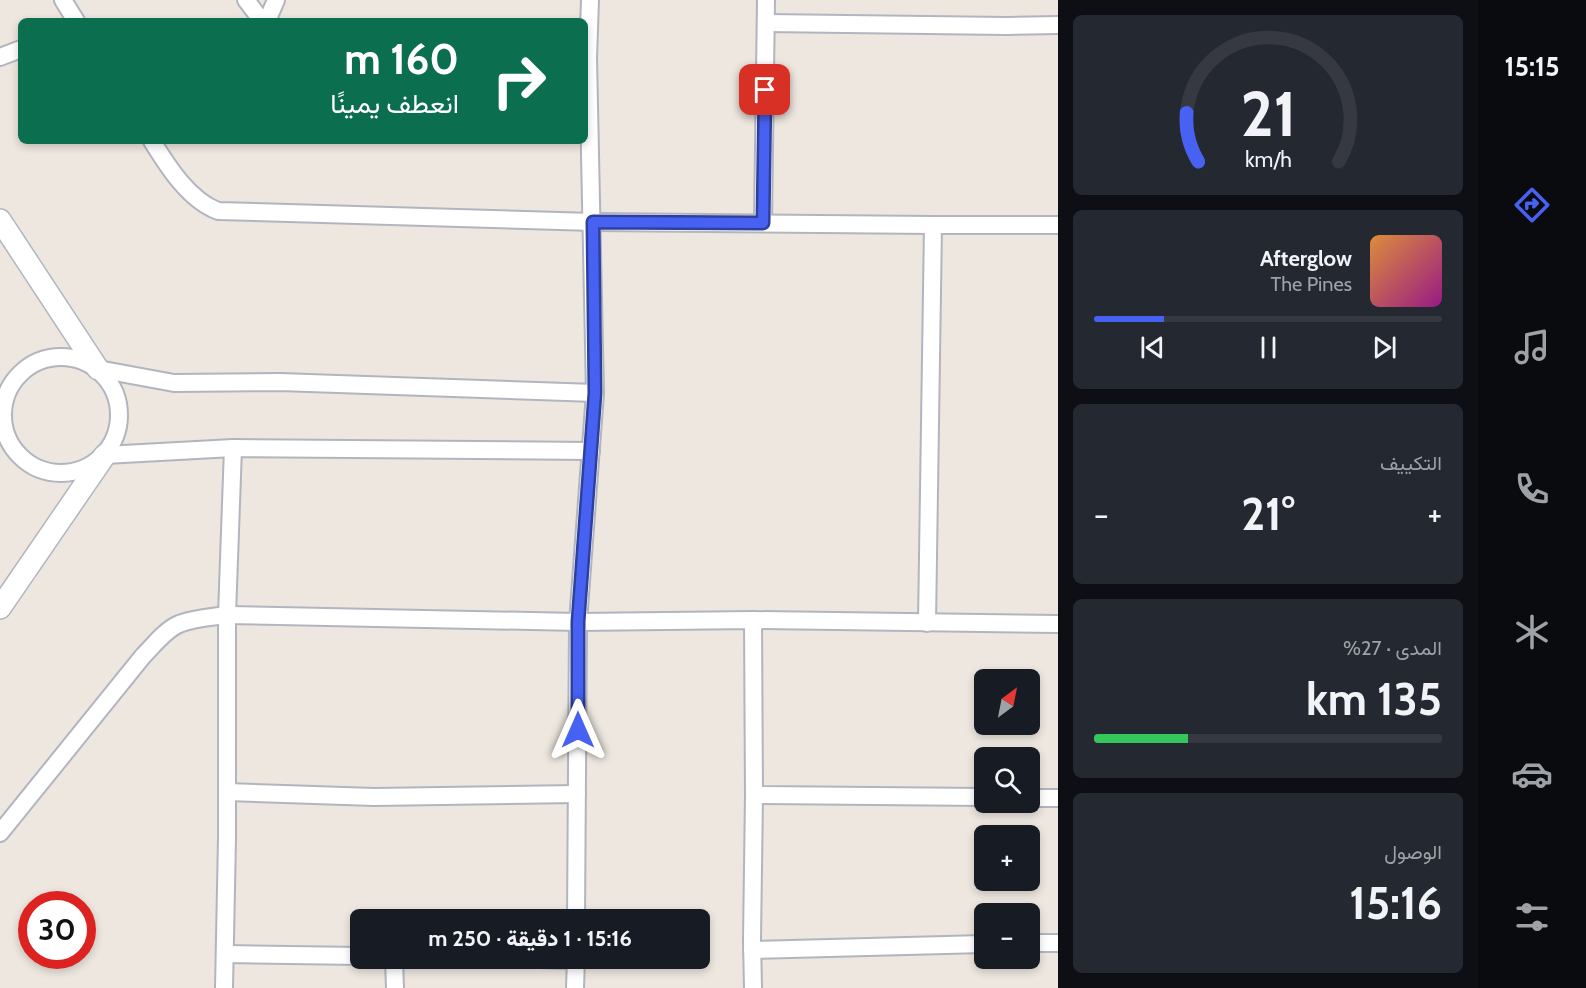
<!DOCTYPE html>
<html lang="ar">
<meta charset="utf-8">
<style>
:root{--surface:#171b24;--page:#242831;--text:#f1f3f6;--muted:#9ea1a6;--line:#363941;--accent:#4762f2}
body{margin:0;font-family:Cabin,Vazirmatn,sans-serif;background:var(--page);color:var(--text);direction:rtl;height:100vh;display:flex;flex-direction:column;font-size:22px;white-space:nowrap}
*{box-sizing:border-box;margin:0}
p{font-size:20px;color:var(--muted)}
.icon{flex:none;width:33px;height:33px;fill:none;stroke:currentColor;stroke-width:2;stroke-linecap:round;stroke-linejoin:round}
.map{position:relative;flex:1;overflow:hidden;direction:ltr}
.panel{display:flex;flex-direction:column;gap:15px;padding:15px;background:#0d0f14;width:420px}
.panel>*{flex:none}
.banner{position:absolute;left:18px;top:18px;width:570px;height:126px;border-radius:9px;box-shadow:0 3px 9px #0003;direction:rtl;background:#0b6e4f;color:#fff;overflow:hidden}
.needle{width:39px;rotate:32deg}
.fabs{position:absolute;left:974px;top:669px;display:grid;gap:12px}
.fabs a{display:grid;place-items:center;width:66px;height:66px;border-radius:9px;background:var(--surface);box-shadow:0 3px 9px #0003;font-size:30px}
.speed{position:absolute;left:18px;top:891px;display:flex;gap:12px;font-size:30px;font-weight:700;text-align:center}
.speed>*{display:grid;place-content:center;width:78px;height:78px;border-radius:50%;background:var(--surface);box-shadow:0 3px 9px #0003;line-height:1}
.speed .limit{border:9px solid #d22;background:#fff;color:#111}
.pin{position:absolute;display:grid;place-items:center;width:51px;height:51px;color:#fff;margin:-26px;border-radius:12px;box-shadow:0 3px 9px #0006}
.me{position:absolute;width:66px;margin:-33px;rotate:0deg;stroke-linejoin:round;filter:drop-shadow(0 0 4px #0008)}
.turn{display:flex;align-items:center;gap:21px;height:126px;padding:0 30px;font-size:27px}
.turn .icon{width:78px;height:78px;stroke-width:2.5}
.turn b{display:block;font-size:42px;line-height:51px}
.big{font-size:45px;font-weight:800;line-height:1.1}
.panel .widget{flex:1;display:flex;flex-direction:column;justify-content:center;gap:9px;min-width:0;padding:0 21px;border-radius:9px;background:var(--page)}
.panel .dial{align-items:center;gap:0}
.dial svg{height:156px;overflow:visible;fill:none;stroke:var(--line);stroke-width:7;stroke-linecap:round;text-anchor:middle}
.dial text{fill:var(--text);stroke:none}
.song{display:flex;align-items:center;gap:18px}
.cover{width:72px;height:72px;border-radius:9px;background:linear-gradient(135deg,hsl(30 70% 55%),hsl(310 70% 35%))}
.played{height:6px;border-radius:3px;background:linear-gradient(90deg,var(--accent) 20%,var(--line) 20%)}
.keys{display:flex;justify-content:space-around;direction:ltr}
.heat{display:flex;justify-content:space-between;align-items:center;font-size:33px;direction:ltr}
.charge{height:9px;border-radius:4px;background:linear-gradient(90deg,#34c759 27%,var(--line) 0)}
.trip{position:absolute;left:350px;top:909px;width:360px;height:60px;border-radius:9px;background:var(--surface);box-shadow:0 3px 9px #0003;font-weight:800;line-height:60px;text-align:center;direction:rtl}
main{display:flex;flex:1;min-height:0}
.tab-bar{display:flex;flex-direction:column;width:108px;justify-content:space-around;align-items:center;background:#090b0e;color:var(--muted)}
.tab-bar .icon{width:42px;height:42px}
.tab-bar .on{color:var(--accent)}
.tab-bar b{font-size:27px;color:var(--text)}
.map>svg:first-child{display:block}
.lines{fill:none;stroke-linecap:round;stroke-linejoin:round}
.minor-casing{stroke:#b2b5bf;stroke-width:20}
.tertiary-casing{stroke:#b2b5bf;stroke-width:24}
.minor{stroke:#fff;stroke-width:16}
.tertiary{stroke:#fff;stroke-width:21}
.route-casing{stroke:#2e409d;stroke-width:15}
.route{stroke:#4762f2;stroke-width:10}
</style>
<main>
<nav class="tab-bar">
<b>15:15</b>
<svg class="icon on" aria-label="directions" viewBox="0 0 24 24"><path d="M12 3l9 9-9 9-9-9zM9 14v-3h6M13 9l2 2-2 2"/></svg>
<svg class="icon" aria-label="music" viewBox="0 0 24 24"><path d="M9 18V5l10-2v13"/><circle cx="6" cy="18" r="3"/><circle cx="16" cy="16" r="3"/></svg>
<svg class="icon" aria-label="phone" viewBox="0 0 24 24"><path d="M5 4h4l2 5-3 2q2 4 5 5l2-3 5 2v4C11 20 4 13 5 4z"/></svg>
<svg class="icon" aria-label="climate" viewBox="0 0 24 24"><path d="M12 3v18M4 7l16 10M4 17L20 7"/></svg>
<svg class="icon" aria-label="car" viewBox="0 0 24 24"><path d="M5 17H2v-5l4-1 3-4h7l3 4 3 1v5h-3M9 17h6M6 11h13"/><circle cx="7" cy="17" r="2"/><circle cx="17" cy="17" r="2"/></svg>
<svg class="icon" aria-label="filters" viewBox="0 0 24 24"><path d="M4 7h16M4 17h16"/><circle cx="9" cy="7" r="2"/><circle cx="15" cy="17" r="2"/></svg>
</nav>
<section class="panel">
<div class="widget dial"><svg viewBox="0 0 100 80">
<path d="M14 69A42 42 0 1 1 86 69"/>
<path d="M14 69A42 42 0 0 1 8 44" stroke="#4762f2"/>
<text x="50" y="56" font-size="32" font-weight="700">21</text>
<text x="50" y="72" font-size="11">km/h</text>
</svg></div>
<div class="widget">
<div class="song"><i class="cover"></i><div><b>Afterglow</b><p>The Pines</p></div></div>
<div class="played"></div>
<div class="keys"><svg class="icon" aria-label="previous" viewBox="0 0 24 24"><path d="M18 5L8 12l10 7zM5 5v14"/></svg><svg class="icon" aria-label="pause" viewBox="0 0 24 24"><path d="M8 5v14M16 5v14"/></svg><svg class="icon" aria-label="next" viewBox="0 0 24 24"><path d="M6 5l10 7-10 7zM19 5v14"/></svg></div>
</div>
<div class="widget"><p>التكييف</p>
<div class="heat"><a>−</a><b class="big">21°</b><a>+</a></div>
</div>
<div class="widget"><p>المدى · 27%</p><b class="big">135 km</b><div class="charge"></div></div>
<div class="widget"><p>الوصول</p><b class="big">15:16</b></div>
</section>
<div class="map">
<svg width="1058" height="988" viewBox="0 0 1058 988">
<rect width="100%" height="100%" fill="#ede7df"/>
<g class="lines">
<g class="minor-casing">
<g id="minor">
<path d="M63 0 76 21"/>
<path d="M246 0 262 21"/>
<path d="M267 21 276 0"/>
<path d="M766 23 1007 26 1058 25"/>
<path d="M0 57 21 49"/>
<path d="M152 141C168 167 189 200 218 211L593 222 933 225H1058"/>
<path d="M763 223 766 0"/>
<circle cx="61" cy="415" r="58"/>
<path d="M98 369 174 383 280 382 595 393"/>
<path d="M105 455 233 448 591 451"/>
<path d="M753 620 754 795 984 797"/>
<path d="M927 623 933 225"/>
<path d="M227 792 374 797 577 794"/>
<path d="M1029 798H1058"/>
<path d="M0 833 143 656C154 645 165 630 179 624 194 618 212 617 227 615L578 622 753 620 1058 624"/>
<path d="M576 920 578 622 595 393 588 58 590 0"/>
<path d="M1029 943H1058"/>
<path d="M752 950 984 944"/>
<path d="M225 954 360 956"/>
<path d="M394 958 395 988"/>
<path d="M503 958 576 960"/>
<path d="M224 988 227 838V615L233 448"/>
<path d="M575 988 576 958"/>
<path d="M753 988 752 940 754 795"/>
</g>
</g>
<g class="tertiary-casing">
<g id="tertiary">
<path d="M0 220 98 369"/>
<path d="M0 608 105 455"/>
</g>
</g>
<use href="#minor" class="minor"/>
<use href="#tertiary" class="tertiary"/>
</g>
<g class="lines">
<g class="route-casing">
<path id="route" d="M578 730V622L595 393 593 222 763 223 765 90"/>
</g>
<use href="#route" class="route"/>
</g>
</svg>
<div class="fabs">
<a><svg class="needle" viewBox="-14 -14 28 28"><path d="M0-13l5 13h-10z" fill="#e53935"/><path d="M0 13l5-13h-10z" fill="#9ea1a6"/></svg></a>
<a><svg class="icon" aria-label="search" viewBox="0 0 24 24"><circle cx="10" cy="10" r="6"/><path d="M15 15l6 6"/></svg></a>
<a>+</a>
<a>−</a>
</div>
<div class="speed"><div class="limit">30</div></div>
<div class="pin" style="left:765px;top:90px;background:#d93025"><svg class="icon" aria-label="arrive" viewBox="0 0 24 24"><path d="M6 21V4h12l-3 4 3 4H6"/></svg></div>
<svg class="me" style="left:578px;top:730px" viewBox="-20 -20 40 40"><path d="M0-17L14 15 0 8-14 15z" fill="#4762f2" stroke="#fff" stroke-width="4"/></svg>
<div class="trip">15:16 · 1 دقيقة · 250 m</div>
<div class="banner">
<div class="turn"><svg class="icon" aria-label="right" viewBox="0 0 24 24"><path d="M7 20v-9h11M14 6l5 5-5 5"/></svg><div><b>160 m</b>انعطف يمينًا</div></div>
</div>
</div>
</main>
